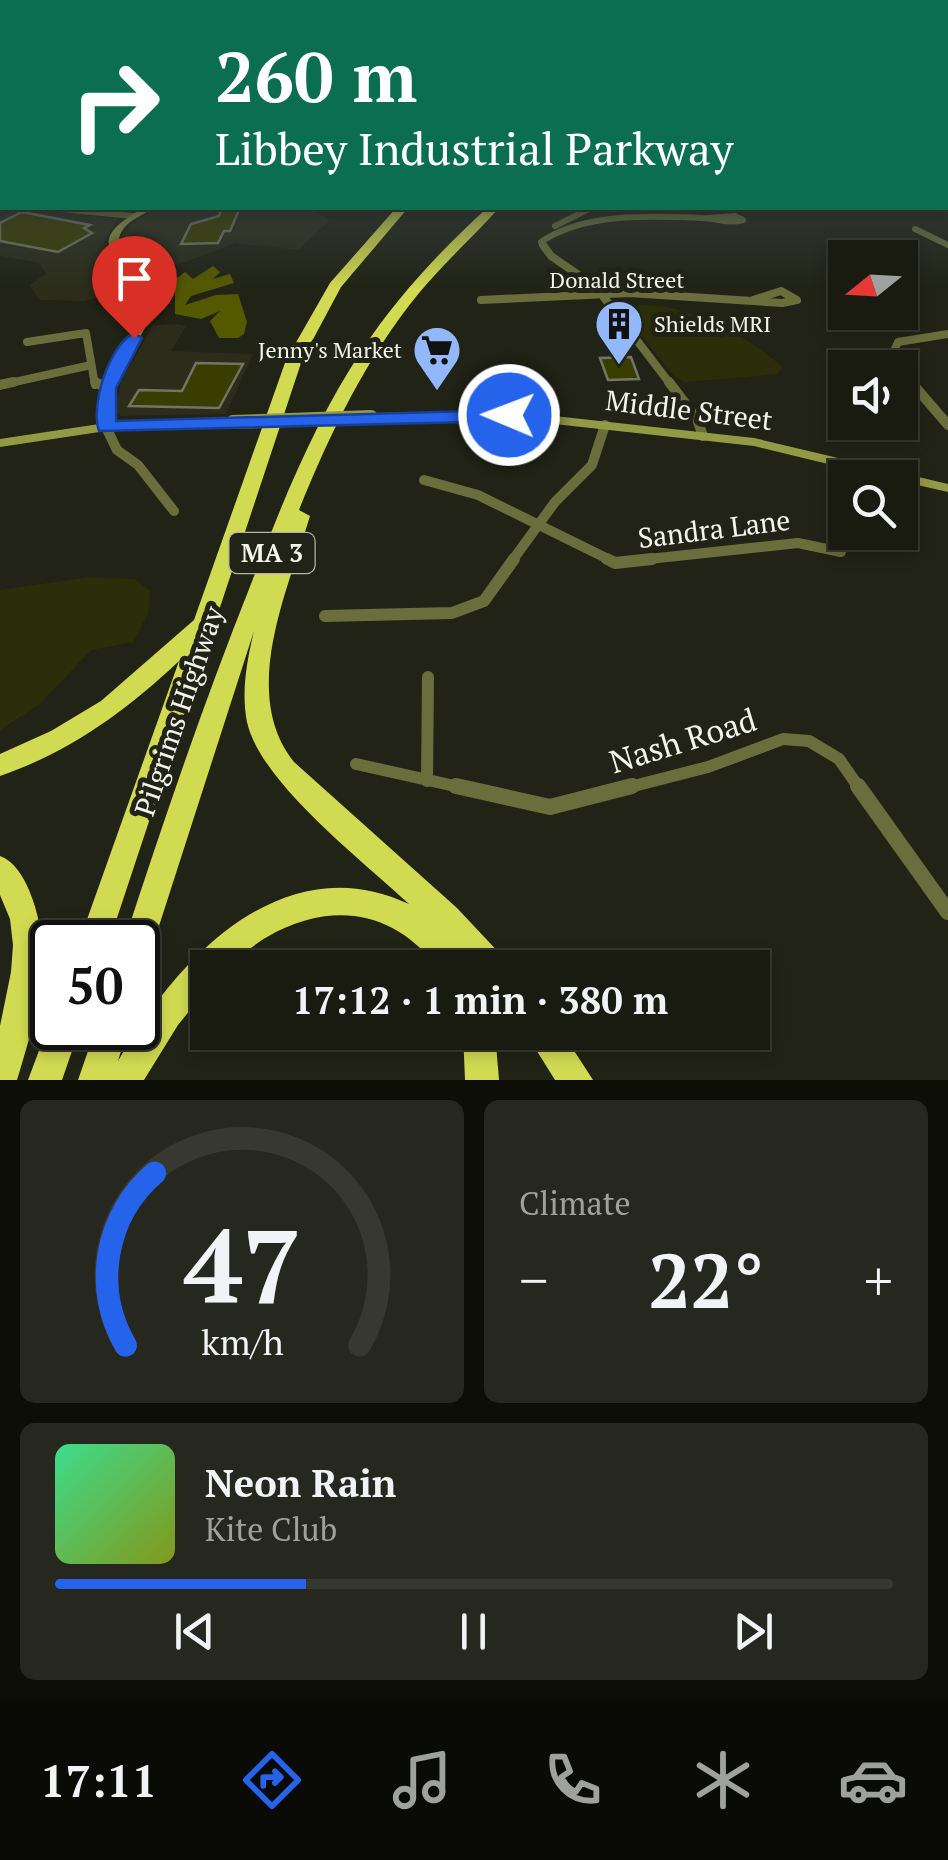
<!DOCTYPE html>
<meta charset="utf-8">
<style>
:root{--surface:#191a10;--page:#26271e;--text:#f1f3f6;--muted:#9fa19f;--line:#373830;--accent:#2563eb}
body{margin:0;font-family:"PT Serif",serif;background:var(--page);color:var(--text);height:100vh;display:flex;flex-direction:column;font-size:38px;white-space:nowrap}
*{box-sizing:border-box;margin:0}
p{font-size:32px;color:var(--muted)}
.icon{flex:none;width:55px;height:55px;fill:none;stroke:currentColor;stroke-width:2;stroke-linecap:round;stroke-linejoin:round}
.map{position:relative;height:1080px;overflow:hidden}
.side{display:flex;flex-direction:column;gap:20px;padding:20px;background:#0e0e09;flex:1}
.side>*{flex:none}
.banner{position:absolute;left:0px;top:0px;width:950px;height:210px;box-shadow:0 5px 15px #0003,0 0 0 2px var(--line);background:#0b6e4f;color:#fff;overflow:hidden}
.needle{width:65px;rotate:252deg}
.fabs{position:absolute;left:828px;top:240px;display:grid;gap:20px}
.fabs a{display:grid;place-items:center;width:90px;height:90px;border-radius:0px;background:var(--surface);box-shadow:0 5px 15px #0003,0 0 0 2px var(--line);font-size:50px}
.speed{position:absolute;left:30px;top:920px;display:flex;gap:20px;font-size:50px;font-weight:700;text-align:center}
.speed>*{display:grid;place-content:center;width:130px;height:130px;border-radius:50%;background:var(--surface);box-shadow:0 5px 15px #0003,0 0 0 2px var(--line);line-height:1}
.speed .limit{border:5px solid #111;border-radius:15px;background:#fff;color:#111}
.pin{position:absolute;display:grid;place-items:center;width:85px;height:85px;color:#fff;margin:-102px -42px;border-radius:50% 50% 50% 0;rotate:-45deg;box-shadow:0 0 10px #0007}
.pin .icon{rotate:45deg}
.me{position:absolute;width:110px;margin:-55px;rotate:271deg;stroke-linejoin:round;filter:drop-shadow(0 0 8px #0008)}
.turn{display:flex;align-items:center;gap:35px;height:210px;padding:0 50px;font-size:45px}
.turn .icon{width:130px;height:130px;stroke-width:2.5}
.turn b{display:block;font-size:70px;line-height:85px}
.big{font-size:75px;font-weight:600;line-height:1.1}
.side .widget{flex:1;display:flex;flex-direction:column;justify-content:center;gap:15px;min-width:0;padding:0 35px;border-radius:15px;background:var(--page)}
.side .dial{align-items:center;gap:0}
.dial svg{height:260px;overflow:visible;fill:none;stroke:var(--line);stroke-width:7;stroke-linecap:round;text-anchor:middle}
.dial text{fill:var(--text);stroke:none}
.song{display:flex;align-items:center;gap:30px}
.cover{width:120px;height:120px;border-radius:15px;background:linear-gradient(135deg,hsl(150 70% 55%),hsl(70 70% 35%))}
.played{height:10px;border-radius:5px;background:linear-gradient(90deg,var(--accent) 30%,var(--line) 30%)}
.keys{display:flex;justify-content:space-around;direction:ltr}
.heat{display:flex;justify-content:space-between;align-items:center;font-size:55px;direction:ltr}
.side .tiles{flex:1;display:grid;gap:20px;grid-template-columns:1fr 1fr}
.widget:last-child{grid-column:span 2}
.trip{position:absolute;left:190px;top:950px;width:580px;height:100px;border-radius:0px;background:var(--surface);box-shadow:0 5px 15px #0003,0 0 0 2px var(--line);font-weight:600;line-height:100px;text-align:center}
.tab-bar{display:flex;height:160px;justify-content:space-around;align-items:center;background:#0a0a06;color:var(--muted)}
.tab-bar .icon{width:70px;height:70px}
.tab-bar .current{color:var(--accent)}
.tab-bar b{font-size:45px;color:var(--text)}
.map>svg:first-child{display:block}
.built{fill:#2b2d1a}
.green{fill:#2b2e08}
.water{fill:#545900}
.building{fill:#393d00;stroke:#727465;stroke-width:2.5}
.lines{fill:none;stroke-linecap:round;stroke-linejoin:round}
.street-far4{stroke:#6a6e3c;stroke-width:6}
.street-far3{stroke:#6a6e3c;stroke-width:8}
.street-far2{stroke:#6a6e3c;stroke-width:10}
.street-far1{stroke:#6a6e3c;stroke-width:12}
.street{stroke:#6a6e3c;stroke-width:16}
.secondary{fill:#939a46;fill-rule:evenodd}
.highway{fill:#d1db51;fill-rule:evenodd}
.secondary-bridge{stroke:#939a46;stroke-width:14}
.route{fill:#2563eb;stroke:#184099;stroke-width:2.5}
.labels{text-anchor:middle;stroke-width:10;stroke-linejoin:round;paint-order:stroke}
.far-street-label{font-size:22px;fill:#f3f4eb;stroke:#212316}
.far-poi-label{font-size:22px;fill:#f3f4eb;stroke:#212316;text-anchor:start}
.shield{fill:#212316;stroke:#b4b5ab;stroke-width:2.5}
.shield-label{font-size:25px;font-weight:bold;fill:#f3f4eb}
.street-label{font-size:28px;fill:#f3f4eb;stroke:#212316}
.near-street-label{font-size:32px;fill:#f3f4eb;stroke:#212316}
</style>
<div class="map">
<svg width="948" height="1080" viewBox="0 0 948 1080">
<rect width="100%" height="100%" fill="#212316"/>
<g class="built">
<path d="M18 208 118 219 104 241 105 249 136 289 83 301 39 300 30 285 46 274 40 263 0 256V216Z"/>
<path d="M157 208H309L330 220 298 250 236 243 150 275 125 252 123 238 133 223Z"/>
<path d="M178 324 186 326 171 351 253 354 226 414 120 416 115 412 121 381 153 325Z"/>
</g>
<g class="green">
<path d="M641 305C691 304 745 335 783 367L777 374 685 382 675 377 623 312Z"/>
<path d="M91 577 135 579 150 591 148 614 133 642 91 650 41 703 0 730V590Z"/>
</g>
<path class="water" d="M213 266 220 272 213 279 230 274 234 283 191 296 185 305 216 295 238 294 247 322 244 334 238 338H219L210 321 220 311 201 319 175 314V292L169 284 185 272 193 279Z"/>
<g class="building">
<path d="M221 210H239L230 231H224L218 243 181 244 191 224 219 216Z"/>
<path d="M22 212 90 225 84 228 92 233 58 252 0 241V223Z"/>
<path d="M631 357 639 379 608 380 600 358Z"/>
<path d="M196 363 243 364 219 408 129 406 139 390 182 391Z"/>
</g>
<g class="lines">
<g class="street-far4">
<path d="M50 208 133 216"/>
<path d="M555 226 591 208"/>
<path d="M915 229 948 245"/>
<path d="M544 247 541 242C585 212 653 216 704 218 718 219 729 224 743 220L735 216 708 218"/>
</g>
<g class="street-far3">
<path d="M543 245 551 256 596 287 671 385"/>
<path d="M481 300 629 293 782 303 797 300 781 291 753 300"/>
<path d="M27 342 86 333 95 385"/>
<path d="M1 385 91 365"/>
<path d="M912 385 894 351 898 342 948 334"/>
</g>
<g class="street-far2">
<path d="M95 382 107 388"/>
<path d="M669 382 697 419 703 436"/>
<path d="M911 382 948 425"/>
<path d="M0 385 13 382"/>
<path d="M106 427 117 450 138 465 174 511"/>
<path d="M424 480 478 495 612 561"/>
<path d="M512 561 555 502 592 465 605 425"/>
<path d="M630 561 798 543 841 552"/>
</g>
<g class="street-far1">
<path d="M607 559 615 563 652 559"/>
<path d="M325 616 452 613 484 601 514 559"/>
<path d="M356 764 468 789"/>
<path d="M427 781 428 677"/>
<path d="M622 789 708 767 783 739 809 741 839 759 860 789"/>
</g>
<g class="street">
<path d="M456 786 550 807 632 786"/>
<path d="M858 786 948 912"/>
</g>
<g class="secondary">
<path d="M144 208H153C144 215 128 220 122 231 106 256 159 278 154 306 152 315 146 326 141 335 126 364 109 389 112 423L233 418 239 422 233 426 106 431 0 447V439L99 424C96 385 119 358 136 325 138 319 144 310 144 303 147 263 63 251 144 208Z"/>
<path d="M509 411 754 438 948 484V492L900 481V478H886L754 446 509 419 371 421 365 417 371 413Z"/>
</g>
<g class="highway">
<path d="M396 208H408L341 287 302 360 109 942H79L179 661C126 711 70 752 0 776V754L51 731 101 701 194 620 286 360 330 283Z"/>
<path d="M487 208H499C473 237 444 263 419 293 366 358 330 433 299 510L310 516C288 590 239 693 294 762L457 908 503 957 507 968H438C393 909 330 901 267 937 244 950 234 968 208 968V988L178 1025 144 1080H78L96 1028H128L118 1061C175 961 282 844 409 904 363 861 260 782 247 722 241 692 247 660 254 631L149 957 138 961V942H124C163 822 204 702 251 584 282 503 314 423 362 350 397 297 440 251 487 208Z"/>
<path d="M0 856C14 861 23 876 29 890 56 954 36 1017 17 1080H0V1026L11 972 13 945 10 919 0 895Z"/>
<path d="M52 1016V1028H80L62 1080H28Z"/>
<path d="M463 1032H495L499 1080H465Z"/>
<path d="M525 1032H562L593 1080H555Z"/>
</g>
<path class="secondary-bridge" d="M233 422 371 417"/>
</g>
<linearGradient id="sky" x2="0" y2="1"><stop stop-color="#12130c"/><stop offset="0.48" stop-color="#3d4547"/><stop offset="1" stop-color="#3d4547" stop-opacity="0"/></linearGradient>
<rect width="948" height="291" fill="url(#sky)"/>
<path class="route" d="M134 333 142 338 116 388V421L509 410 519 415 509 421 99 431C90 406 109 345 134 333Z"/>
<defs>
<g id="building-pin" transform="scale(2.5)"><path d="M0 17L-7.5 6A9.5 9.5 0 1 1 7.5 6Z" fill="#93b7fd" stroke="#212316"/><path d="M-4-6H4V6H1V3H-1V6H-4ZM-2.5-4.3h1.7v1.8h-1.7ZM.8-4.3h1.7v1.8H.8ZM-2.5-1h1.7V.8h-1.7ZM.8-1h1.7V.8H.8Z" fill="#111"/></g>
<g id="supermarket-pin" transform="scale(2.5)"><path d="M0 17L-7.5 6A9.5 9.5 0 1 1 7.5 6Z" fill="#93b7fd" stroke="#212316"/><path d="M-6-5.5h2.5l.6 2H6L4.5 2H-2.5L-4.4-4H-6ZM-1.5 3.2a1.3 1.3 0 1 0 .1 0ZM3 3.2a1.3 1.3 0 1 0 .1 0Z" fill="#111"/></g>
</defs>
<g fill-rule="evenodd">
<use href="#building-pin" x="619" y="324"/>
<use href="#supermarket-pin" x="437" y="350"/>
</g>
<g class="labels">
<g class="far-street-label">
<text x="617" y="288">Donald Street</text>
</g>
<g class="far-poi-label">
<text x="654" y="332">Shields MRI</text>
<text x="402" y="358" text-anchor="end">Jenny's Market</text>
</g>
<rect class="shield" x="229.5" y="533" width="85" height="40" rx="8"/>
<g class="shield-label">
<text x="272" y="562">MA 3</text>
</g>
<g class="street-label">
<text transform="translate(689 410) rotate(7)" y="10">Middle Street</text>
<text transform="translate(714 529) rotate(-7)" y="10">Sandra Lane</text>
<text transform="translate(179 711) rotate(-71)" y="10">Pilgrims Highway</text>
</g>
<g class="near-street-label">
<text transform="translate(683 741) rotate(-17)" y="11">Nash Road</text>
</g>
</g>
</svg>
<div class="fabs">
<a><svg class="needle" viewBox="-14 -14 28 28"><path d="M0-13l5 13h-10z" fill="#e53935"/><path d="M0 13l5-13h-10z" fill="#9fa19f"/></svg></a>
<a><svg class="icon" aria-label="sound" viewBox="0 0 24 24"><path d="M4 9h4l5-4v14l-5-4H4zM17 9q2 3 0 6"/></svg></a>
<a><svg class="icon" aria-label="search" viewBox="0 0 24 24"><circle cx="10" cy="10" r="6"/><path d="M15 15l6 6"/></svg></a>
</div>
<div class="speed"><div class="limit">50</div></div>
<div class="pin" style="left:134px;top:338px;background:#d93025"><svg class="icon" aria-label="arrive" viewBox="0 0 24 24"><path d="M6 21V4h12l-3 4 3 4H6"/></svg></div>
<svg class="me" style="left:509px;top:415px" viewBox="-20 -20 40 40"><circle r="17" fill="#2563eb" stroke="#fff" stroke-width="3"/><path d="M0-11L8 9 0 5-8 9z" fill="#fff"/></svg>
<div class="trip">17:12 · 1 min · 380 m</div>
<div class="banner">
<div class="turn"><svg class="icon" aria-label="right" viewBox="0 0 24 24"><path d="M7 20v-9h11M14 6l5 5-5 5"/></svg><div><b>260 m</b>Libbey Industrial Parkway</div></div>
</div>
</div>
<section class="side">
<div class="tiles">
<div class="widget dial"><svg viewBox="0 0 100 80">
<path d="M14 69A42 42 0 1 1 86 69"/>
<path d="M14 69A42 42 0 0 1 23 16" stroke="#2563eb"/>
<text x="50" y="56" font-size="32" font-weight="700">47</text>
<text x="50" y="72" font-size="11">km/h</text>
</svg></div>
<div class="widget"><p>Climate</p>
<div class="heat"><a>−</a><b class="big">22°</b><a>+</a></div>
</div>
<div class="widget">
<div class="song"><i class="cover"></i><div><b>Neon Rain</b><p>Kite Club</p></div></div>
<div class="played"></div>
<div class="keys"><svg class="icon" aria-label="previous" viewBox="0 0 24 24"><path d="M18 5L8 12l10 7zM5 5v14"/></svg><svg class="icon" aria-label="pause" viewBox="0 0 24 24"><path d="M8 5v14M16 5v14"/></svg><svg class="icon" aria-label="next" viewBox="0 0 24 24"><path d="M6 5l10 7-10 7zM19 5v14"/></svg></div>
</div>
</div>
</section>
<nav class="tab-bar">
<b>17:11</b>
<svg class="icon current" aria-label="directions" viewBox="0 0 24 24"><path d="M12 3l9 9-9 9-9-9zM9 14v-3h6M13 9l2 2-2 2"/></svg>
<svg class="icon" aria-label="music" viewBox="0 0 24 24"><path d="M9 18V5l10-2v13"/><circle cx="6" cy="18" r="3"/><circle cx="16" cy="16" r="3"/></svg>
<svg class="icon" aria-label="phone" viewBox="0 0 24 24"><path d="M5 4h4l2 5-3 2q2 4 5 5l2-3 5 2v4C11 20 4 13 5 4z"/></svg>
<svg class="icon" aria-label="climate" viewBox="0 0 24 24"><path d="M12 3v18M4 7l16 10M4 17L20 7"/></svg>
<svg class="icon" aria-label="car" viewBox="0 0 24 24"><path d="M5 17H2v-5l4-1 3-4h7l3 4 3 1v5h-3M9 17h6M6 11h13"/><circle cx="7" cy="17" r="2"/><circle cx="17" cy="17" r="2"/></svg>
</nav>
